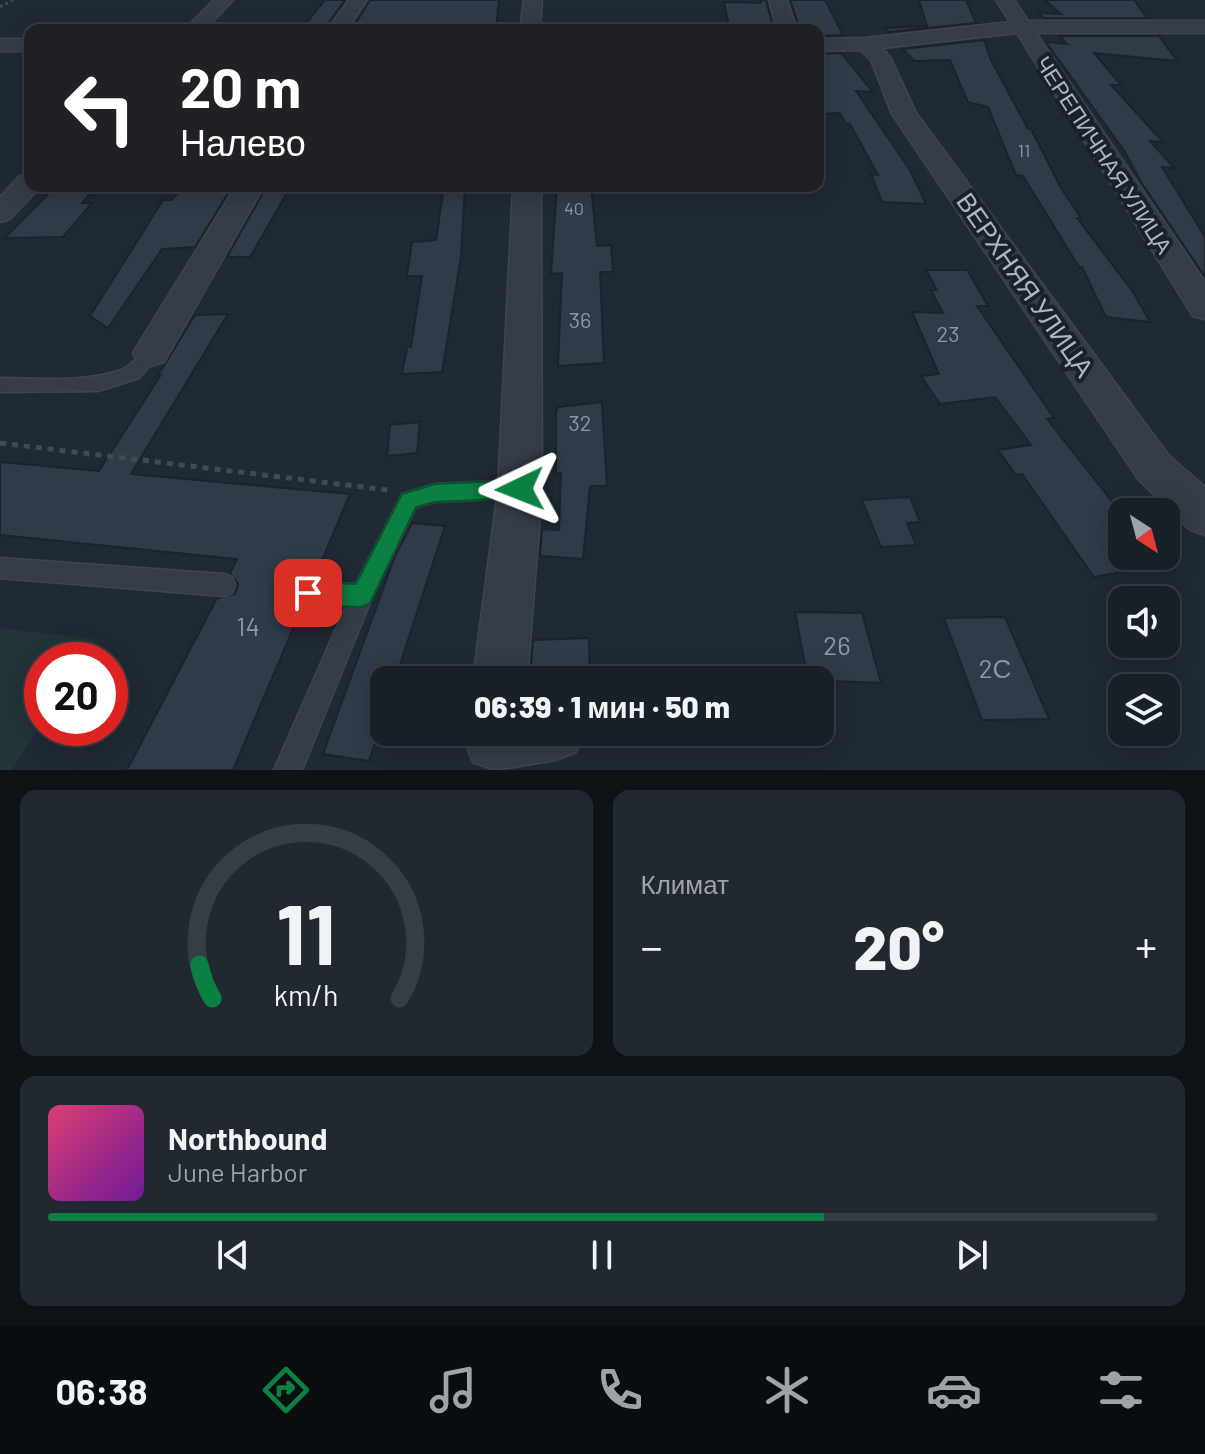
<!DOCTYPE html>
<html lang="ru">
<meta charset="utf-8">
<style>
:root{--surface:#182028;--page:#212830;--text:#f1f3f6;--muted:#9fa3a8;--line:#363e45;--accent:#0b8043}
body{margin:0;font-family:Barlow,sans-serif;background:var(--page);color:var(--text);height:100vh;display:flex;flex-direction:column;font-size:30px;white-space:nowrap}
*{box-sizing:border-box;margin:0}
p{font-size:26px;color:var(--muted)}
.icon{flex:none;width:44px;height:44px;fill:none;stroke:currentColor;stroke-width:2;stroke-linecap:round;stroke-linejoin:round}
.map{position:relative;height:770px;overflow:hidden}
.drawer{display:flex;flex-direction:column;gap:20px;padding:20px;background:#0d1216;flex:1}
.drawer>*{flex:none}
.hud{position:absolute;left:24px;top:24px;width:800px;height:168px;border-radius:16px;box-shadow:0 4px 20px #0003,0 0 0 2px var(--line);background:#202124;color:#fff;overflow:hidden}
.needle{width:52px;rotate:144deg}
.tools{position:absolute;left:1108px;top:498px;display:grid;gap:16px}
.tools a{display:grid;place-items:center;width:72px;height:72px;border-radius:16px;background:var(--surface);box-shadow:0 4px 20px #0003,0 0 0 2px var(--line);font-size:40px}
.speed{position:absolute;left:24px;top:642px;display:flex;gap:16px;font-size:40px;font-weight:700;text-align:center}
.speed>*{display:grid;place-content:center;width:104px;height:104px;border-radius:50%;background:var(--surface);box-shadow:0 4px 20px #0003,0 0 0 2px var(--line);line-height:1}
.speed .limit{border:12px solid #d22;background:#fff;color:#111}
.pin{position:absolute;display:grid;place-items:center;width:68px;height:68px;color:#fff;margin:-34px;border-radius:16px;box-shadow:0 4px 12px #0006}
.me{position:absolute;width:88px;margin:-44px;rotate:268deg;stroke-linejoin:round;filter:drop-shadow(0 0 6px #0008)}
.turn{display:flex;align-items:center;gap:28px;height:168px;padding:0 24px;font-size:36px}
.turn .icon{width:104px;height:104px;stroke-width:2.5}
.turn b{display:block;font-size:56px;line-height:68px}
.big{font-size:60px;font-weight:800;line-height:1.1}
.drawer .widget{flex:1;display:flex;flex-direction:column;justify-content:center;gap:12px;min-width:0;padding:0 28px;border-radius:16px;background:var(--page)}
.drawer .dial{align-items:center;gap:0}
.dial svg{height:208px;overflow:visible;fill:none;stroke:var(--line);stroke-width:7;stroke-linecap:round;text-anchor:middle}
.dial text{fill:var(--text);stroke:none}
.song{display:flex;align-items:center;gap:24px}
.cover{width:96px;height:96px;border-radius:12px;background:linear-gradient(135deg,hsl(340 70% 55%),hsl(280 70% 35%))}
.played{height:8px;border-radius:4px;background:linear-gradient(90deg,var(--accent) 70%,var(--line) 70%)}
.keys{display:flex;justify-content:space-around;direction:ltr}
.heat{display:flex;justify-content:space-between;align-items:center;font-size:44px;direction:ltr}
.drawer .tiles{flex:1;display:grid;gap:20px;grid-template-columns:1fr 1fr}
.widget:last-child{grid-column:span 2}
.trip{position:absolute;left:370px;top:666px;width:464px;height:80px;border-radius:16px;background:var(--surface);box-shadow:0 4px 20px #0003,0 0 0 2px var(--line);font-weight:800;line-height:80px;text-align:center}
.dock{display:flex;height:128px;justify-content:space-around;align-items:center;background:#0a0d10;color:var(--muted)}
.dock .icon{width:56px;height:56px}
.dock .current{color:var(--accent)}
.dock b{font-size:36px;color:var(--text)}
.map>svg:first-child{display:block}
.green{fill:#223436}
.building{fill:#303b49;stroke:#1b232c;stroke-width:2}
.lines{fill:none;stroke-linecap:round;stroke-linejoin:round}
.lane-casing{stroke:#3d454f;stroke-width:3}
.street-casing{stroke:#3d454f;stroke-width:3}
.path-far1{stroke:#3b4e4e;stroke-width:3;stroke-dasharray:3 3;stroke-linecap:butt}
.path{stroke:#3b4e4e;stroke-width:5;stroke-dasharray:6 6;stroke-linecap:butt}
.lane{fill:#343c46;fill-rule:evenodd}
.street{fill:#343c46;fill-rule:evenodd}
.route{fill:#0b8043;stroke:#07532c;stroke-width:2}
.labels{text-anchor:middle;stroke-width:8;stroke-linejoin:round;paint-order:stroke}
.far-number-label{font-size:18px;fill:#8d96a3}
.far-street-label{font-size:22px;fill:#aeb6c3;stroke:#19212a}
.number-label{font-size:22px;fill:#8d96a3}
.street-label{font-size:26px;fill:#aeb6c3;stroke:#19212a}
.near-number-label{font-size:26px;fill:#8d96a3}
</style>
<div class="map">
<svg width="1205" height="770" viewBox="0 0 1205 770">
<rect width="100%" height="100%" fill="#202a35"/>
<path class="green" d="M0 628 95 639 81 660H42V723L12 770H0Z"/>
<g class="building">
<path d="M325 0H345L324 29H301Z"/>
<path d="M370 0H499L496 30 352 29Z"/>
<path d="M761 0H766L773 27H729L724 2 761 3Z"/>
<path d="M790 0H825L843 35 818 36V30H800Z"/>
<path d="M919 0H966L976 23 888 32 884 28 927 26Z"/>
<path d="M1045 0H1134L1147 18H1044L1039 13 1061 14Z"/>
<path d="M1060 36H1159L1177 61 1094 53 1121 85H1111L1163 142 1150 141 1174 168 1162 167 1205 237V277L1141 182 1125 152 1046 42 1067 44Z"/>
<path d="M984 40 991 60 1028 129H1031L1061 188 1081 218H1077L1133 292 1150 322 1106 317 1082 267H1079L1023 176 1016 175 988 107 968 102 950 60 914 61 903 49Z"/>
<path d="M841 53 873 92 856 91 910 170 926 204 882 202 871 174 878 175 850 124H846L840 113 818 114V54Z"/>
<path d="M56 186H97L82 203H92L63 237 5 238Z"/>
<path d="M267 186H291L250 257H227Z"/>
<path d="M444 186H465L461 257 442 372 402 374 407 347H411L422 276H407L412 242 436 240Z"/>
<path d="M557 186H591L597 246 611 245 613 272H600L604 363 558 366 562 273 551 274Z"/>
<path d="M230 190 195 247 162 249 108 328 90 316 163 200H172L179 191Z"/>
<path d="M926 270H967L988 306H977L1054 418 1047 419 1122 514V572L1094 577 1022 474 1016 475 998 450 1031 445 995 397 940 404 921 376 939 374 912 312 943 313 931 290H937Z"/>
<path d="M228 314 131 474 350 494 314 579 299 582 293 592 297 602 303 605 233 770H127L217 598 235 594 238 584 230 573 237 559 0 535V462L99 471 160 376 157 377 195 315Z"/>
<path d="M602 402 607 486H590L583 559 540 556 542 529 559 530 561 473H556V411L558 407Z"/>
<path d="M420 422 417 453 387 456 390 425Z"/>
<path d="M910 497 920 522 907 523 916 545 881 547 862 500Z"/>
<path d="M412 523 445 526 395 680H384V716L369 761 323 754 395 556Z"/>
<path d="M795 612 862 613 881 683 808 680Z"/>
<path d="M1005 617 1049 719 982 720 944 618Z"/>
<path d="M589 638 590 680H530L533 640Z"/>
</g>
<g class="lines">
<g class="lane-casing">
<g id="lane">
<path d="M151 347 160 353 139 378 98 391 0 392V378C40 378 84 383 121 370 134 366 138 351 151 347Z"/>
<path d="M520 480 527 483 530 489 527 495 520 498 435 502 416 507 371 600 302 770H274L346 606 308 604 300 601 296 593 300 585 308 582 356 584 402 494 435 484Z"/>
<path d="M0 558 224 574 232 577 235 585 232 593 224 596 0 578Z"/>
</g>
</g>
<g class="street-casing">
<g id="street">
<path d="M214 0H233L205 30H184Z"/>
<path d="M349 0H367L347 30H327Z"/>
<path d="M524 0H542L540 30H520Z"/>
<path d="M769 0H787L797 30H777Z"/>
<path d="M996 0H1014L1028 21H1205V33H1036L1205 282V319L1193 316 1017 33 882 48 890 57 916 113 1169 456 1205 487V535L1189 529 1139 480 892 114 871 60 860 50 818 51V39L865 38 1010 22Z"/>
<rect x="0" y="39" width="30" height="12"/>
<path d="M30 174V186H41L10 219 0 222V197L20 176Z"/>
<path d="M236 186H264L164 362 151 366 138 362 133 353Z"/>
<path d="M513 186H541L542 489 527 680H473L498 489Z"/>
<path d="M469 732H584L576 752 556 760 495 770 473 762 465 742Z"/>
</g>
</g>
<path class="path-far1" d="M0 7 13 0"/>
<path class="path" d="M0 443 388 490"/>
<use href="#lane" class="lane"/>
<use href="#street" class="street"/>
</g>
<path class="route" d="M520 480 527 483 530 489 527 495 520 498 435 502 416 507 370 603 362 607 308 605 299 601 296 593 299 585 308 582 356 584 402 494 435 484Z"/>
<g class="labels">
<g class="far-number-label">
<text x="1024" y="157">11</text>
<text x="574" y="215">40</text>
</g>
<g class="far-street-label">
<text transform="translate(1104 155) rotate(57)" y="8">ЧЕРЕПИЧНАЯ УЛИЦА</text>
</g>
<g class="number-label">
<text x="580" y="328">36</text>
<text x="948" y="342">23</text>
<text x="580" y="431">32</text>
</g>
<g class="street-label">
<text transform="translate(1025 285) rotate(55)" y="9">ВЕРХНЯЯ УЛИЦА</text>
</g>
<g class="near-number-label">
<text x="248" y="636">14</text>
<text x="837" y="655">26</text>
<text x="995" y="678">2С</text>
</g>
</g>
</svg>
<div class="tools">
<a><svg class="needle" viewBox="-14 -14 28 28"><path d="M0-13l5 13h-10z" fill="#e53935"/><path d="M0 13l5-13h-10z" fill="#9fa3a8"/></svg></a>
<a><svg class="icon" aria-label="sound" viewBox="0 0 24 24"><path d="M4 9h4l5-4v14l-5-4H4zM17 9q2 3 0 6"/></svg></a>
<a><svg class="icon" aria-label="layers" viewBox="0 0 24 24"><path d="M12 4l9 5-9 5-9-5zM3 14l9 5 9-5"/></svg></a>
</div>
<div class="speed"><div class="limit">20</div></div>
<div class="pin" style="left:308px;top:593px;background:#d93025"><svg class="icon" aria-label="arrive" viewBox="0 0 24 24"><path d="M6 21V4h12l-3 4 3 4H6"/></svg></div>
<svg class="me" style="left:520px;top:489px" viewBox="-20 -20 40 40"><path d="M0-17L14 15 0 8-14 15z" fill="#0b8043" stroke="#fff" stroke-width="4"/></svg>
<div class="trip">06:39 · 1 мин · 50 m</div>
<div class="hud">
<div class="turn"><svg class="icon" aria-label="left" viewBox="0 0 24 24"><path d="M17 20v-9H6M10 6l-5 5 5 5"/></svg><div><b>20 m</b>Налево</div></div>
</div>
</div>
<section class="drawer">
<div class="tiles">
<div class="widget dial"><svg viewBox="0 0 100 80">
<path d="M14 69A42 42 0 1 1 86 69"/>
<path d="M14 69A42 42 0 0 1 9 56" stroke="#0b8043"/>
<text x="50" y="56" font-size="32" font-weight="700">11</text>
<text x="50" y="72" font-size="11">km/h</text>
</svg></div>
<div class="widget"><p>Климат</p>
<div class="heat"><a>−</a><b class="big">20°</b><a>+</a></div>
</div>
<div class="widget">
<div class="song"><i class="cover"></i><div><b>Northbound</b><p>June Harbor</p></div></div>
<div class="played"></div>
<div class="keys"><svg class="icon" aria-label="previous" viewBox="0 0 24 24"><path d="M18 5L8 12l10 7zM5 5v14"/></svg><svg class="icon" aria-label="pause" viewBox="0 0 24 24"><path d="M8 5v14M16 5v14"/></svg><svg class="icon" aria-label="next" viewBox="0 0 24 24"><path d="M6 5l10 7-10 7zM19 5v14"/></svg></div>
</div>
</div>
</section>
<nav class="dock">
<b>06:38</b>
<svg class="icon current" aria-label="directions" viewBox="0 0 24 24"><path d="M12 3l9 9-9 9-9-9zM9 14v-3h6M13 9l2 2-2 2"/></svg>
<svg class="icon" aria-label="music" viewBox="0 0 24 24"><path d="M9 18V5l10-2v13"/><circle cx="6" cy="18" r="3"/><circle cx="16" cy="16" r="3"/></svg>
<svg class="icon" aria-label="phone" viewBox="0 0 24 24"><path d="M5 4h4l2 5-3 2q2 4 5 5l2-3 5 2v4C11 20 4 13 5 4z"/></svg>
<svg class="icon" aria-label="climate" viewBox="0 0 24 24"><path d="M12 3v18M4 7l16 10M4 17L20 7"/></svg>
<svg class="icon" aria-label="car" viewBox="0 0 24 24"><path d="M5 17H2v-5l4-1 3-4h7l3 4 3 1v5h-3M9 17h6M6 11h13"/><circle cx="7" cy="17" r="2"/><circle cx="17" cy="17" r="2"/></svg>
<svg class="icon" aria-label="filters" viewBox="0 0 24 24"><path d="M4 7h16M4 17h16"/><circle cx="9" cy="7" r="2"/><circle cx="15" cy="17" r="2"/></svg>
</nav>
